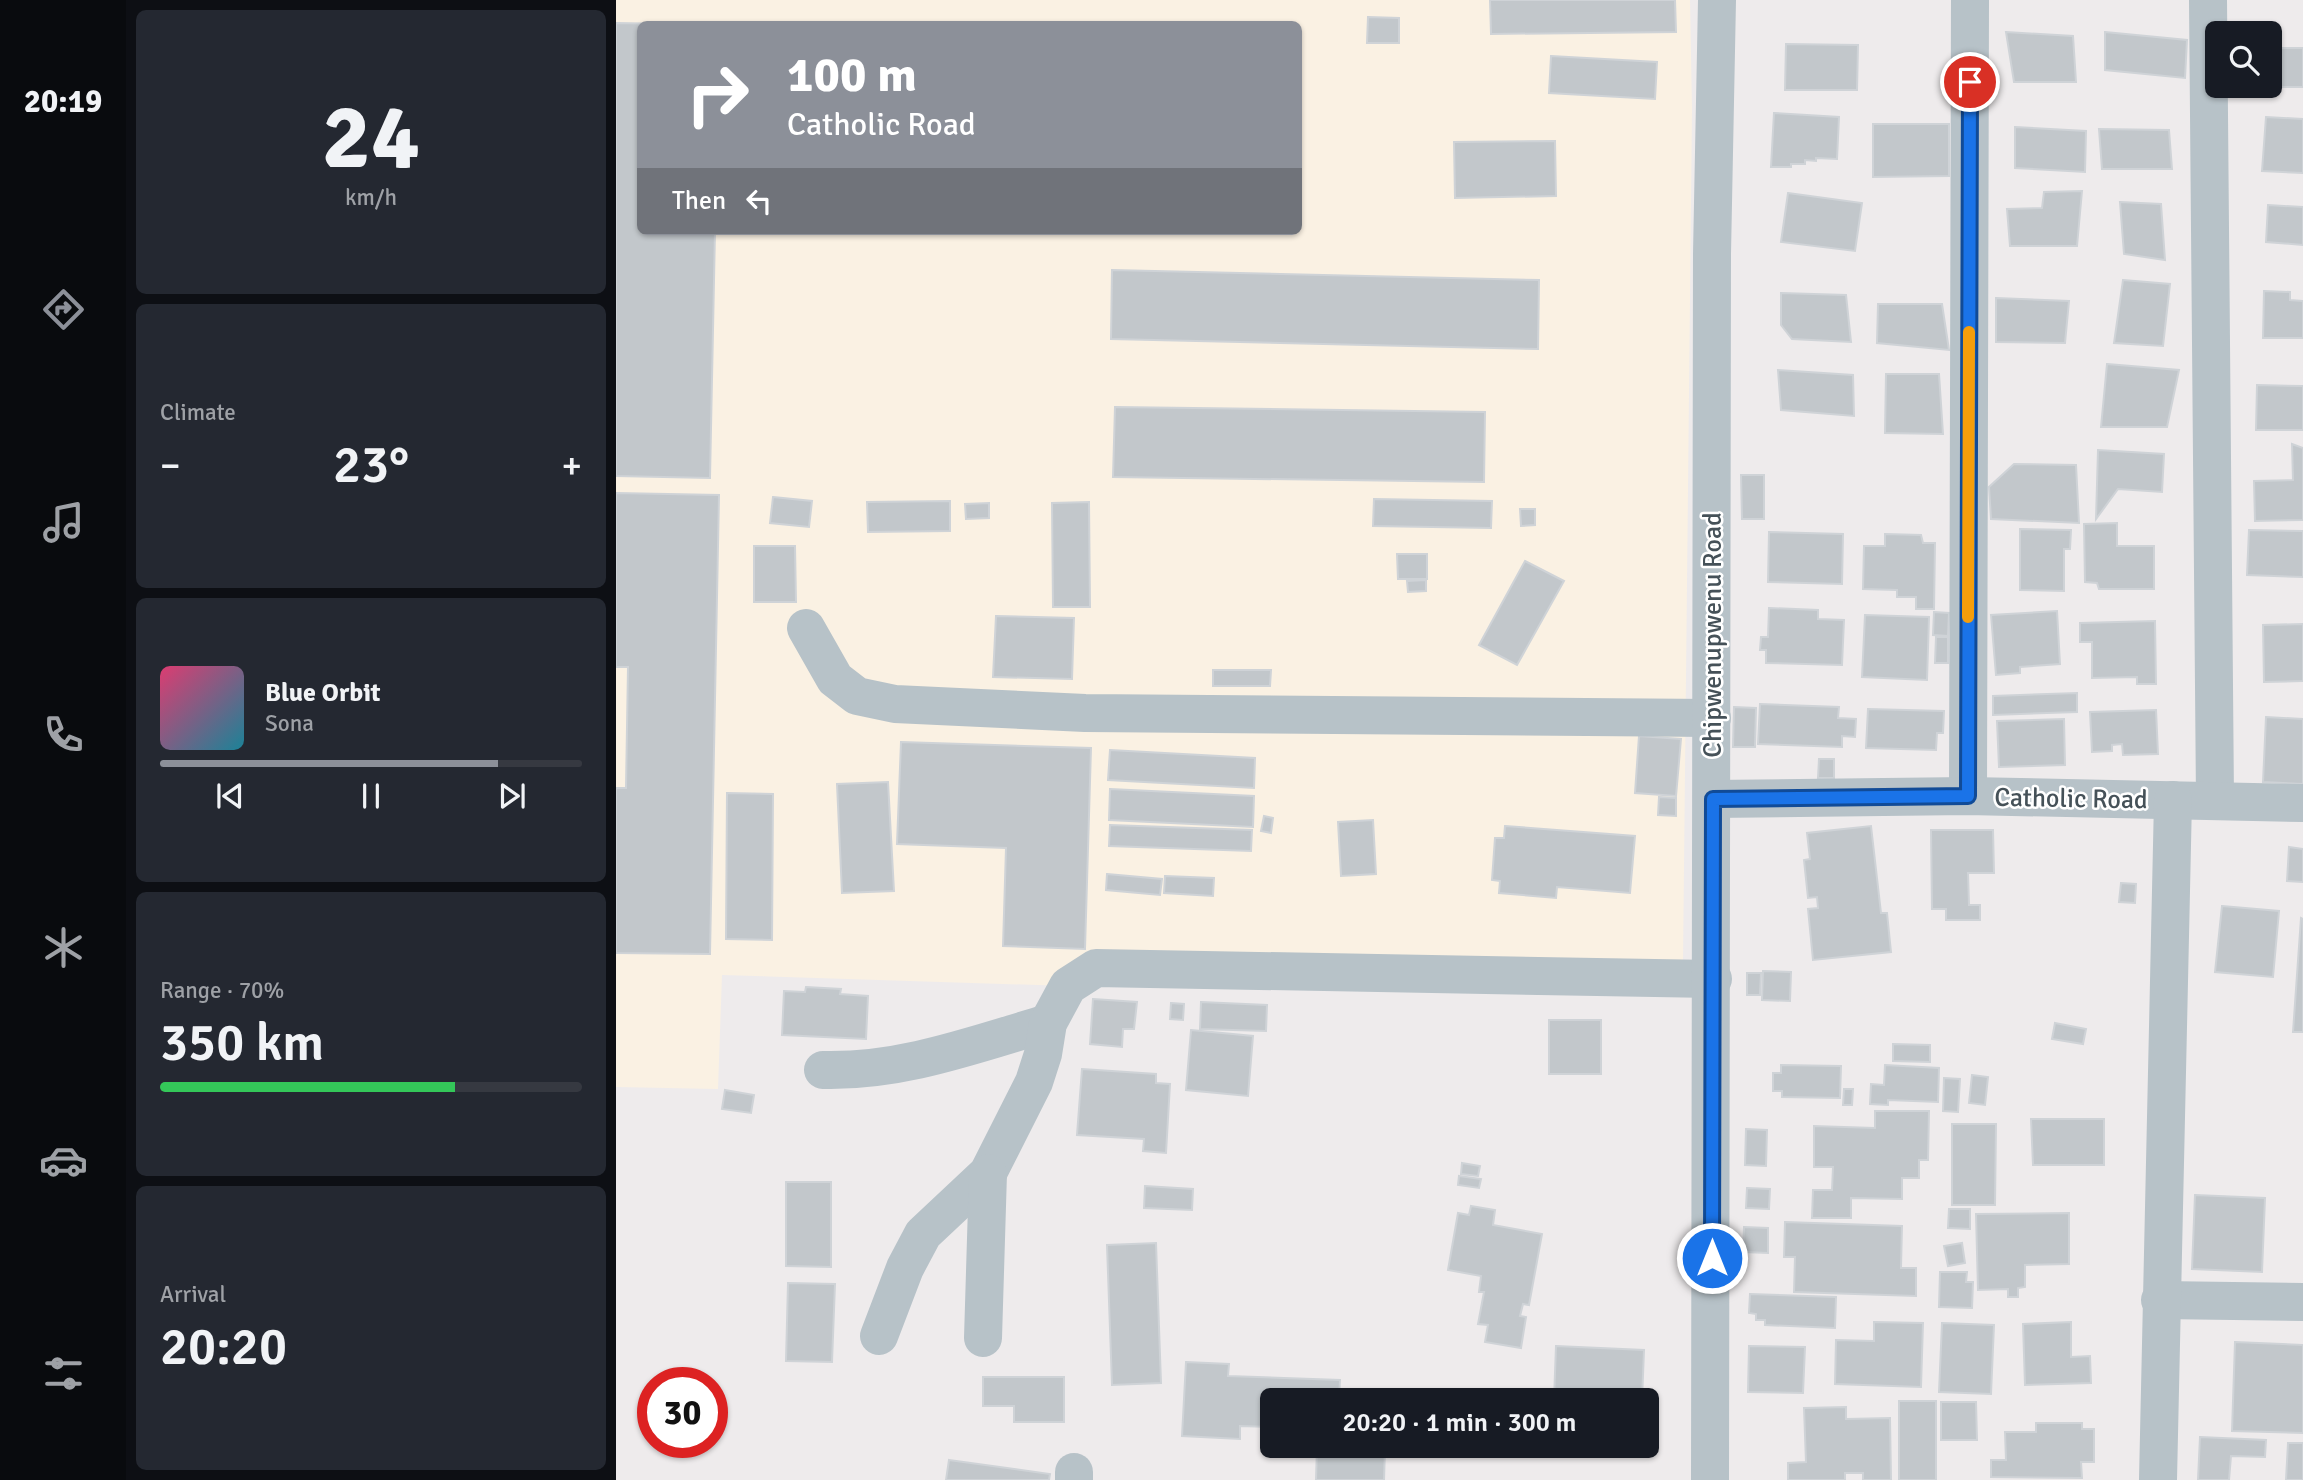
<!DOCTYPE html>
<meta charset="utf-8">
<style>
:root{--surface:#171b24;--page:#242831;--text:#f1f3f6;--muted:#9ea1a6;--line:#363941;--accent:#8c9099}
body{margin:0;font-family:Signika,sans-serif;background:var(--page);color:var(--text);height:100vh;display:flex;flex-direction:column;font-size:26px;white-space:nowrap}
*{box-sizing:border-box;margin:0}
p{font-size:23px;color:var(--muted)}
.icon{flex:none;width:38px;height:38px;fill:none;stroke:currentColor;stroke-width:2;stroke-linecap:round;stroke-linejoin:round}
.map{position:relative;flex:1;overflow:hidden}
.panel{display:flex;flex-direction:column;gap:10px;padding:10px;background:#0d0f14;width:490px}
.panel>*{flex:none}
.guide{position:absolute;left:21px;top:21px;width:665px;height:214px;border-radius:10px;box-shadow:0 2px 5px #0004;background:#8c9099;color:#fff;overflow:hidden}
.controls{position:absolute;left:1589px;top:21px;display:grid;gap:14px}
.controls a{display:grid;place-items:center;width:77px;height:77px;border-radius:10px;background:var(--surface);box-shadow:0 2px 5px #0004;font-size:35px}
.speed{position:absolute;left:21px;top:1367px;display:flex;gap:14px;font-size:35px;font-weight:700;text-align:center}
.speed>*{display:grid;place-content:center;width:91px;height:91px;border-radius:50%;background:var(--surface);box-shadow:0 2px 5px #0004;line-height:1}
.speed .limit{border:10px solid #d22;background:#fff;color:#111}
.pin{position:absolute;display:grid;place-items:center;width:60px;height:60px;color:#fff;margin:-30px;border:4px solid #fff;border-radius:50%;box-shadow:0 2px 7px #0007}
.me{position:absolute;width:77px;margin:-38px;rotate:0deg;stroke-linejoin:round;filter:drop-shadow(0 0 5px #0008)}
.turn{display:flex;align-items:center;gap:24px;height:147px;padding:0 35px;font-size:32px}
.turn .icon{width:91px;height:91px;stroke-width:2.5}
.turn b{display:block;font-size:49px;line-height:60px}
.then{display:flex;align-items:center;height:66px;padding:0 35px;background:#0003;gap:14px;font-size:26px}
.big{font-size:52px;font-weight:600;line-height:1.1}
.panel .tile{flex:1;display:flex;flex-direction:column;justify-content:center;gap:10px;min-width:0;padding:0 24px;border-radius:10px;background:var(--page)}
.panel .dial{align-items:center;gap:0}
.dial b{font-size:91px;line-height:1}
.song{display:flex;align-items:center;gap:21px}
.cover{width:84px;height:84px;border-radius:10px;background:linear-gradient(135deg,hsl(340 70% 55%),hsl(190 70% 35%))}
.played{height:7px;border-radius:4px;background:linear-gradient(90deg,var(--accent) 80%,var(--line) 80%)}
.keys{display:flex;justify-content:space-around;direction:ltr}
.heat{display:flex;justify-content:space-between;align-items:center;font-size:38px;direction:ltr}
.charge{height:10px;border-radius:5px;background:linear-gradient(90deg,#34c759 70%,var(--line) 0)}
.trip{position:absolute;left:644px;top:1388px;width:399px;height:70px;border-radius:10px;background:var(--surface);box-shadow:0 2px 5px #0004;font-weight:600;line-height:70px;text-align:center}
main{display:flex;flex:1;min-height:0}
.tab-bar{display:flex;flex-direction:column;width:126px;justify-content:space-around;align-items:center;background:#090b0e;color:var(--muted)}
.tab-bar .icon{width:49px;height:49px}
.tab-bar .current{color:var(--accent)}
.tab-bar b{font-size:32px;color:var(--text)}
.map>svg:first-child{display:block}
.commercial{fill:#faf1e3;fill-rule:evenodd}
.building{fill:#c2c7cb;stroke:#cfd3d7;stroke-width:2}
.lines{fill:none;stroke-linecap:round;stroke-linejoin:round}
.minor{stroke:#b7c2c8;stroke-width:38}
.route-casing{stroke:#114b97;stroke-width:18}
.route{stroke:#1a73e8;stroke-width:12}
.slow{stroke:#f59e0b;stroke-width:12}
.labels{text-anchor:middle;stroke-width:5;stroke-linejoin:round;paint-order:stroke}
.street-label{font-size:26px;fill:#455158;stroke:#fff}
</style>
<main>
<nav class="tab-bar">
<b>20:19</b>
<svg class="icon current" aria-label="directions" viewBox="0 0 24 24"><path d="M12 3l9 9-9 9-9-9zM9 14v-3h6M13 9l2 2-2 2"/></svg>
<svg class="icon" aria-label="music" viewBox="0 0 24 24"><path d="M9 18V5l10-2v13"/><circle cx="6" cy="18" r="3"/><circle cx="16" cy="16" r="3"/></svg>
<svg class="icon" aria-label="phone" viewBox="0 0 24 24"><path d="M5 4h4l2 5-3 2q2 4 5 5l2-3 5 2v4C11 20 4 13 5 4z"/></svg>
<svg class="icon" aria-label="climate" viewBox="0 0 24 24"><path d="M12 3v18M4 7l16 10M4 17L20 7"/></svg>
<svg class="icon" aria-label="car" viewBox="0 0 24 24"><path d="M5 17H2v-5l4-1 3-4h7l3 4 3 1v5h-3M9 17h6M6 11h13"/><circle cx="7" cy="17" r="2"/><circle cx="17" cy="17" r="2"/></svg>
<svg class="icon" aria-label="filters" viewBox="0 0 24 24"><path d="M4 7h16M4 17h16"/><circle cx="9" cy="7" r="2"/><circle cx="15" cy="17" r="2"/></svg>
</nav>
<section class="panel">
<div class="tile dial"><b>24</b><p>km/h</p></div>
<div class="tile"><p>Climate</p>
<div class="heat"><a>−</a><b class="big">23°</b><a>+</a></div>
</div>
<div class="tile">
<div class="song"><i class="cover"></i><div><b>Blue Orbit</b><p>Sona</p></div></div>
<div class="played"></div>
<div class="keys"><svg class="icon" aria-label="previous" viewBox="0 0 24 24"><path d="M18 5L8 12l10 7zM5 5v14"/></svg><svg class="icon" aria-label="pause" viewBox="0 0 24 24"><path d="M8 5v14M16 5v14"/></svg><svg class="icon" aria-label="next" viewBox="0 0 24 24"><path d="M6 5l10 7-10 7zM19 5v14"/></svg></div>
</div>
<div class="tile"><p>Range · 70%</p><b class="big">350 km</b><div class="charge"></div></div>
<div class="tile"><p>Arrival</p><b class="big">20:20</b></div>
</section>
<div class="map">
<svg width="1687" height="1480" viewBox="0 0 1687 1480">
<rect width="100%" height="100%" fill="#eeebec"/>
<path class="commercial" d="M0 0H1074L1076 109 1067 962 452 986 106 975 102 1089 0 1087ZM24 24H682V231H24Z"/>
<g class="building">
<path d="M874 0H1059L1060 32 875 34Z"/>
<path d="M752 17 783 18V43H751Z"/>
<path d="M0 23 56 24H24V231H99L94 478 0 476Z"/>
<path d="M1390 32 1457 36 1460 82H1398Z"/>
<path d="M1489 32 1571 40 1569 78 1489 70Z"/>
<path d="M1170 44 1242 45 1241 90H1169Z"/>
<path d="M1656 48H1687V87H1655Z"/>
<path d="M935 56 1041 62 1039 99 933 93Z"/>
<path d="M1158 113 1223 117 1221 159 1200 158V161L1189 160V164H1175V167H1155Z"/>
<path d="M1650 117 1687 119V173L1646 171Z"/>
<path d="M1257 124H1333V176L1257 177Z"/>
<path d="M1399 127 1470 131 1469 172 1399 168Z"/>
<path d="M1483 129 1553 130 1556 169H1486Z"/>
<path d="M939 141 940 196 839 198 838 142Z"/>
<path d="M1466 191 1461 246H1394L1391 209 1426 208 1428 192Z"/>
<path d="M1172 193 1246 203 1239 251 1165 242Z"/>
<path d="M1504 202 1545 204 1549 260 1508 254Z"/>
<path d="M1652 205 1687 207V245L1650 242Z"/>
<path d="M496 270 923 280 922 349 495 339Z"/>
<path d="M1507 280 1554 284 1547 346 1498 343Z"/>
<path d="M1648 291 1674 292V300L1687 301V338H1647Z"/>
<path d="M1165 293 1230 295 1235 342 1176 339 1165 325Z"/>
<path d="M1380 298 1453 301 1449 343 1380 342Z"/>
<path d="M1262 304H1326L1333 350 1261 343Z"/>
<path d="M1491 364 1563 370 1551 427H1485Z"/>
<path d="M1162 370 1237 375 1238 416 1165 410Z"/>
<path d="M1270 374H1323L1327 434 1269 433Z"/>
<path d="M1641 385 1687 386V430H1640Z"/>
<path d="M499 407 869 412 868 482 497 477Z"/>
<path d="M1676 444 1687 448V520L1639 521 1638 481 1677 480Z"/>
<path d="M1482 450 1548 454 1546 492 1502 489 1480 519Z"/>
<path d="M1398 464 1460 465 1463 523 1375 519 1373 487Z"/>
<path d="M1125 475H1148V519H1126Z"/>
<path d="M0 493 103 495 94 954 0 953V788H10L12 667H0Z"/>
<path d="M157 497 196 501 193 527 154 523Z"/>
<path d="M758 499 876 501 875 528 757 526Z"/>
<path d="M334 501V531L252 532 251 502Z"/>
<path d="M473 502 474 607H437L436 503Z"/>
<path d="M373 503V518L350 519 349 504Z"/>
<path d="M904 509H919V525L905 526Z"/>
<path d="M1501 523V546H1538V589H1483L1481 583 1469 582 1468 524Z"/>
<path d="M1404 529 1455 530 1454 549H1448V591L1404 590Z"/>
<path d="M1633 530 1687 531V577L1631 575Z"/>
<path d="M1153 532 1227 534 1226 584 1152 582Z"/>
<path d="M1269 534 1305 535 1307 543H1319L1318 609H1300V597H1281V590L1247 589 1248 546H1269Z"/>
<path d="M138 546H179L180 602H138Z"/>
<path d="M781 554H811V579H782Z"/>
<path d="M909 561 948 581 901 665 863 645Z"/>
<path d="M810 580V591L792 592 791 581Z"/>
<path d="M1153 608 1202 610V619L1228 620 1226 665 1150 663V650H1144L1145 637H1152Z"/>
<path d="M1441 611 1444 664 1404 667V673L1380 675 1375 615Z"/>
<path d="M1318 612 1333 613 1332 636 1317 635Z"/>
<path d="M1249 615 1313 617 1311 680 1246 677Z"/>
<path d="M380 616 458 618 456 679 377 677Z"/>
<path d="M1539 621 1540 684H1521V677L1476 678V642H1464V623Z"/>
<path d="M1687 624V681L1648 682 1647 625Z"/>
<path d="M1320 637H1332V663H1319Z"/>
<path d="M597 670H655L654 686H597Z"/>
<path d="M1461 693V712L1377 715V696Z"/>
<path d="M1144 704 1223 707 1222 718 1240 719 1239 737 1226 736V747L1142 744Z"/>
<path d="M1118 707 1140 708 1139 747H1117Z"/>
<path d="M1252 709 1328 711 1327 733H1321L1320 750 1250 748Z"/>
<path d="M1540 710 1542 754 1507 755 1506 744 1496 745V751L1476 752 1474 712Z"/>
<path d="M1650 717 1687 719V784L1647 782Z"/>
<path d="M1448 719 1449 765 1383 767 1381 721Z"/>
<path d="M1023 736 1065 739 1060 796 1019 793Z"/>
<path d="M285 742 475 748 469 949 387 946 390 848 281 844Z"/>
<path d="M494 750 639 758 638 788 492 780Z"/>
<path d="M1203 759H1218V778H1202Z"/>
<path d="M272 782 278 891 226 893 221 784Z"/>
<path d="M494 789 638 796 637 827 493 820Z"/>
<path d="M111 793 157 794 156 940 110 939Z"/>
<path d="M1043 797 1060 798V816L1042 815Z"/>
<path d="M648 816 657 818 655 833 645 831Z"/>
<path d="M757 820 760 874 725 876 722 822Z"/>
<path d="M494 825 636 830 635 851 493 846Z"/>
<path d="M889 826 1019 836 1014 893 941 887 940 898 883 893 884 881 876 880 879 838H888Z"/>
<path d="M1255 826 1265 913H1271L1275 952 1197 960 1192 909 1202 908 1201 897 1192 898 1188 860 1194 859 1191 833Z"/>
<path d="M1315 830H1377L1378 873H1352L1353 905H1364V920H1330V909H1316Z"/>
<path d="M1673 847 1687 849V882L1671 881Z"/>
<path d="M491 874 546 879 544 895 490 890Z"/>
<path d="M549 876 598 878 597 896 548 893Z"/>
<path d="M1505 883 1520 884 1519 903 1503 902Z"/>
<path d="M1606 906 1663 911 1657 977 1599 972Z"/>
<path d="M1685 918 1687 919V1032H1677Z"/>
<path d="M1147 971 1175 972 1174 1001 1146 1000Z"/>
<path d="M1131 973H1145L1144 995H1131Z"/>
<path d="M190 987 225 989 224 994 252 996 250 1039 166 1035 168 991 189 992Z"/>
<path d="M477 999 521 1002 518 1029H507L506 1047 474 1044Z"/>
<path d="M585 1002 651 1005 650 1031 584 1029Z"/>
<path d="M555 1003 568 1004 567 1020 554 1019Z"/>
<rect x="933" y="1020" width="52" height="54"/>
<path d="M1439 1023 1470 1029 1467 1044 1436 1039Z"/>
<path d="M575 1030 637 1036 632 1096 570 1090Z"/>
<path d="M1277 1044 1314 1045V1062L1277 1061Z"/>
<path d="M1165 1065 1225 1066 1224 1098 1166 1097V1091H1157V1073H1165Z"/>
<path d="M1269 1065 1323 1068 1322 1102 1272 1100V1105L1254 1104 1255 1084 1268 1085Z"/>
<path d="M466 1069 540 1074V1083L554 1084 550 1153 527 1151 528 1139 461 1135Z"/>
<path d="M1356 1075 1372 1077 1369 1105 1353 1103Z"/>
<path d="M1328 1078 1344 1079 1342 1112 1327 1111Z"/>
<path d="M1228 1089H1237L1236 1105H1227Z"/>
<path d="M109 1090 138 1095 135 1113 106 1109Z"/>
<path d="M1259 1111H1313L1312 1160H1303V1178H1286V1199L1235 1198V1218H1196L1197 1190H1216L1217 1167H1198V1126L1259 1128Z"/>
<path d="M1415 1119H1488V1165H1417Z"/>
<path d="M1336 1124H1380L1379 1205H1336Z"/>
<path d="M1130 1129 1151 1130 1150 1166 1129 1165Z"/>
<path d="M846 1163 864 1166 862 1176 845 1174Z"/>
<path d="M843 1176 865 1179 863 1188 842 1185Z"/>
<path d="M170 1182H215V1267L170 1266Z"/>
<path d="M529 1186 577 1189 576 1210 528 1208Z"/>
<path d="M1131 1188 1154 1189 1153 1209 1130 1208Z"/>
<path d="M1579 1195 1649 1198 1646 1272 1576 1269Z"/>
<path d="M855 1206 879 1210 877 1225 926 1234 913 1305 907 1304 904 1316 910 1317 905 1348 869 1342 872 1325 862 1324 868 1292H863L865 1276 832 1270 842 1213 853 1215Z"/>
<path d="M1333 1209H1354V1229L1332 1228Z"/>
<path d="M1453 1213V1264L1409 1265V1287L1402 1288V1297H1392V1289L1362 1290 1360 1214Z"/>
<path d="M1169 1222 1286 1226 1285 1268H1300V1296L1178 1292 1179 1257H1168Z"/>
<path d="M1128 1227 1152 1228V1253L1127 1252Z"/>
<path d="M540 1243 545 1383 496 1385 491 1245Z"/>
<path d="M1346 1243 1349 1263 1332 1266 1328 1246Z"/>
<path d="M1324 1272H1351L1350 1282H1357L1356 1308 1323 1307Z"/>
<path d="M172 1283 219 1284 216 1362 170 1361Z"/>
<path d="M1134 1294 1220 1297 1219 1328 1149 1325V1320H1140V1314L1133 1313Z"/>
<path d="M1258 1322 1307 1323 1305 1387 1219 1384 1220 1340 1258 1341Z"/>
<path d="M1455 1322V1357L1474 1356 1475 1383 1409 1385 1407 1324Z"/>
<path d="M1326 1323 1378 1325 1375 1394 1323 1392Z"/>
<path d="M1619 1342 1687 1345V1433L1616 1431Z"/>
<path d="M940 1346 1028 1350 1026 1400H938Z"/>
<path d="M1133 1346 1189 1347 1187 1393 1132 1392Z"/>
<path d="M570 1362 613 1364 612 1376 724 1380 723 1400H656V1427L624 1426V1439L566 1436Z"/>
<path d="M367 1377H448V1422H398V1406H367Z"/>
<rect x="1283" y="1401" width="37" height="79"/>
<path d="M1325 1402H1360L1361 1440H1325Z"/>
<path d="M1230 1407V1419L1274 1418 1275 1480H1247V1473H1229V1480H1172V1463L1190 1462 1188 1408Z"/>
<path d="M1420 1423H1466V1429H1478V1462H1465L1466 1478 1375 1477V1460H1390L1389 1432H1420Z"/>
<path d="M1584 1437 1650 1440 1649 1457 1615 1456 1613 1480H1582Z"/>
<path d="M1672 1443H1687V1480H1670Z"/>
<path d="M701 1446 769 1449 768 1480H700Z"/>
<path d="M333 1460 434 1474 433 1480H330Z"/>
</g>
<g class="lines">
<g class="minor">
<path d="M1592 0 1599 800"/>
<path d="M190 628 219 679 241 696 279 704 469 713 1096 718"/>
<path d="M1352 796 1354 0"/>
<path d="M1097 799 1352 796 1687 803"/>
<path d="M207 1070C285 1072 357 1045 432 1023"/>
<path d="M1544 1300 1687 1302"/>
<path d="M263 1336 289 1268 307 1234 372 1173 418 1082 427 1054 432 1023 452 986 480 968 1097 979"/>
<path d="M367 1338 372 1173"/>
<path d="M458 1480V1472"/>
<path d="M1094 1480 1096 254 1101 0"/>
<path d="M1542 1480 1557 800"/>
</g>
</g>
<g class="lines">
<g class="route-casing">
<path id="route" d="M1096 1258 1097 799 1352 796 1354 82"/>
</g>
<use href="#route" class="route"/>
<path class="slow" d="M1352 617 1353 332"/>
</g>
<g class="labels">
<g class="street-label">
<text transform="translate(1096 635) rotate(-90)" y="9">Chipwenupwenu Road</text>
<text transform="translate(1455 798) rotate(1)" y="9">Catholic Road</text>
</g>
</g>
</svg>
<div class="controls">
<a><svg class="icon" aria-label="search" viewBox="0 0 24 24"><circle cx="10" cy="10" r="6"/><path d="M15 15l6 6"/></svg></a>
</div>
<div class="speed"><div class="limit">30</div></div>
<div class="pin" style="left:1354px;top:82px;background:#d93025"><svg class="icon" aria-label="arrive" viewBox="0 0 24 24"><path d="M6 21V4h12l-3 4 3 4H6"/></svg></div>
<svg class="me" style="left:1096px;top:1258px" viewBox="-20 -20 40 40"><circle r="17" fill="#1a73e8" stroke="#fff" stroke-width="3"/><path d="M0-11L8 9 0 5-8 9z" fill="#fff"/></svg>
<div class="trip">20:20 · 1 min · 300 m</div>
<div class="guide">
<div class="turn"><svg class="icon" aria-label="right" viewBox="0 0 24 24"><path d="M7 20v-9h11M14 6l5 5-5 5"/></svg><div><b>100 m</b>Catholic Road</div></div>
<div class="then">Then<svg class="icon" aria-label="left" viewBox="0 0 24 24"><path d="M17 20v-9H6M10 6l-5 5 5 5"/></svg></div>
</div>
</div>
</main>
